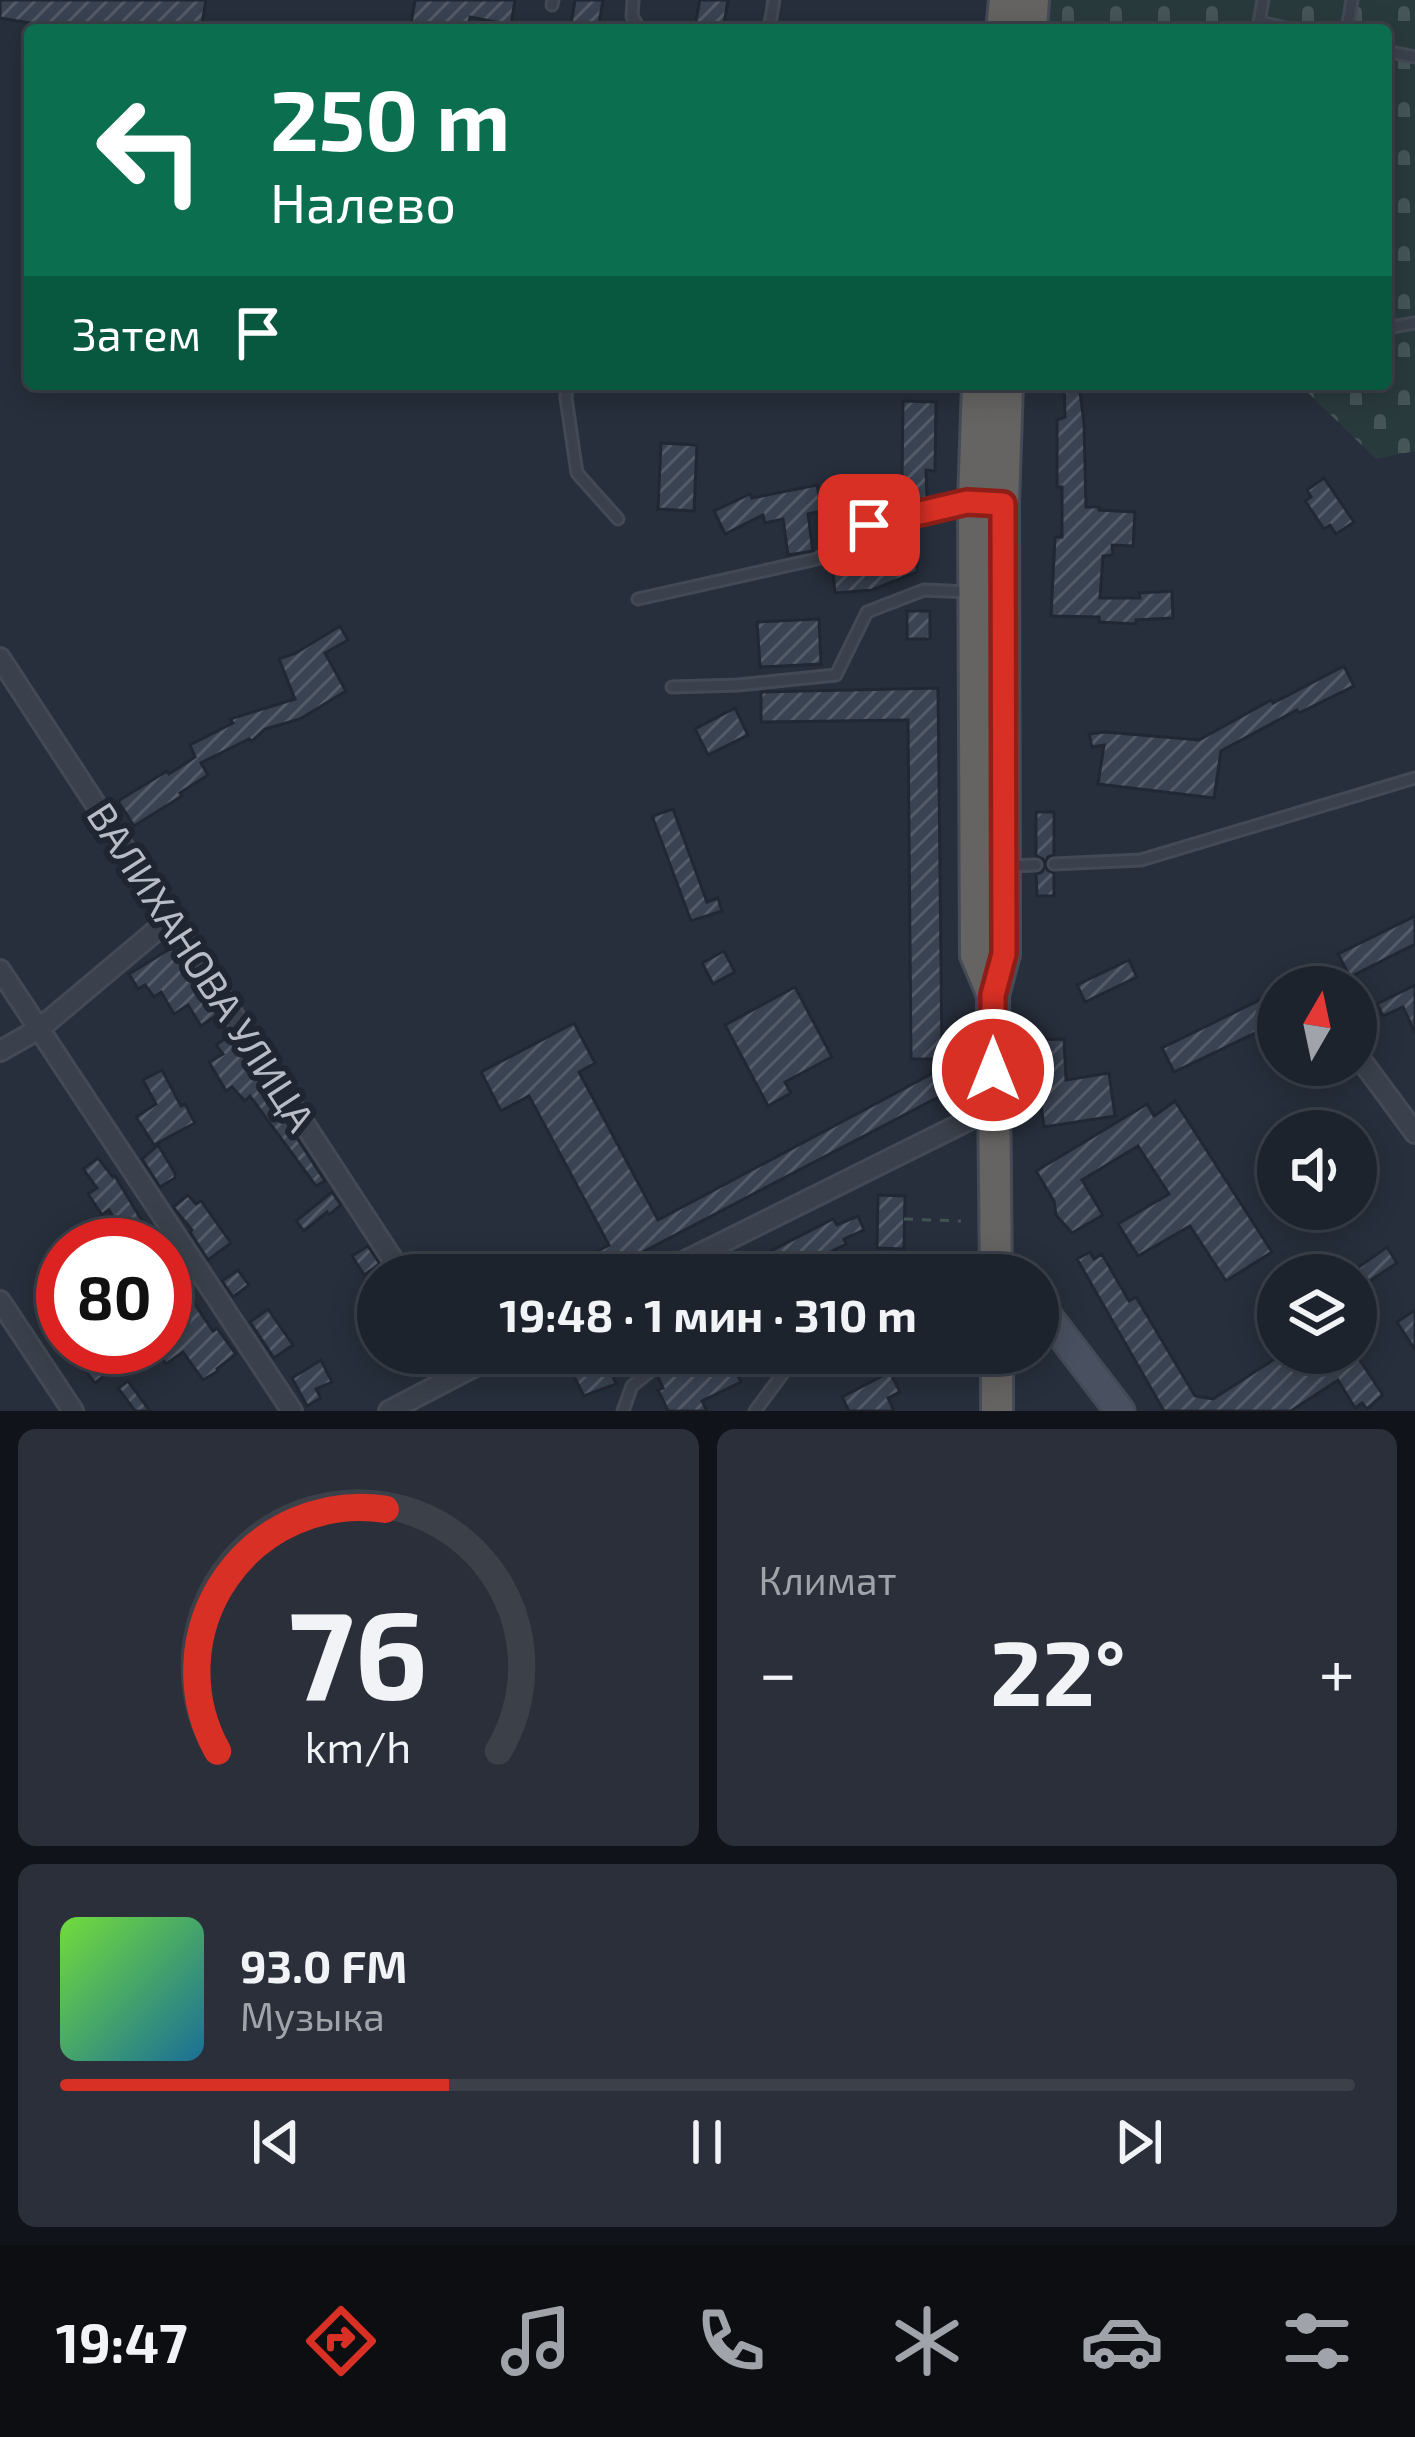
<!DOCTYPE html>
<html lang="ru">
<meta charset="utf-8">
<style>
:root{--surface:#1d232d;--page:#2a2f39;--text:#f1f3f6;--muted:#a0a4aa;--line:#3b4049;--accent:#d93025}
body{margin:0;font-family:"Exo 2",sans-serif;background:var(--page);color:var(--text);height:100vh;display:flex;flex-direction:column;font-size:45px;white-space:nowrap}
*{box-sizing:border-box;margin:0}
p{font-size:39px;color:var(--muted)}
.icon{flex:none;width:66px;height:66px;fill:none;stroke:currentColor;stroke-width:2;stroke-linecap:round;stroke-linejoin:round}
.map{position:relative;height:1411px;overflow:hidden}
.panel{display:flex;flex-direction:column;gap:18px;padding:18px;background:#101319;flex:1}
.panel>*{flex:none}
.hud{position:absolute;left:24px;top:24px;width:1368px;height:366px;border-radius:12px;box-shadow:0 6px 30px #0003,0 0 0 3px var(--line);background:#0b6e4f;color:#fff;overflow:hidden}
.needle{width:78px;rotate:9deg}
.controls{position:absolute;left:1257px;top:966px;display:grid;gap:24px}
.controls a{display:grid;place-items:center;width:120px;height:120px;border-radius:50%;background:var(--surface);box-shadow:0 6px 30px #0003,0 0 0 3px var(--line);font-size:60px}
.speed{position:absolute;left:36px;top:1218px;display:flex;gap:24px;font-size:60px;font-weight:700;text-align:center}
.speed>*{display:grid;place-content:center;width:156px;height:156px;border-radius:50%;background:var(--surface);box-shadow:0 6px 30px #0003,0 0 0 3px var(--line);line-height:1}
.speed .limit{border:18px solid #d22;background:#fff;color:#111}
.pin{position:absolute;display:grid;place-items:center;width:102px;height:102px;color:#fff;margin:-51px;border-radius:24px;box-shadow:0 6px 18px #0006}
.me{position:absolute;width:132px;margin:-66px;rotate:0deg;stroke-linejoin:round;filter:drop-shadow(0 0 9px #0008)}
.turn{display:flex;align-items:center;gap:42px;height:252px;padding:0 48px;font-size:54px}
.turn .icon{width:156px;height:156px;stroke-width:2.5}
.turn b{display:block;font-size:84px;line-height:102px}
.then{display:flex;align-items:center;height:114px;padding:0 48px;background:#0003;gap:24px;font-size:45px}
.big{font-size:90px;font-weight:700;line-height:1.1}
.panel .widget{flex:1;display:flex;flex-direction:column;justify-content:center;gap:18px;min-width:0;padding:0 42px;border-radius:18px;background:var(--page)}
.panel .dial{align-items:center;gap:0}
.dial svg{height:312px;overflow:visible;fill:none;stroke:var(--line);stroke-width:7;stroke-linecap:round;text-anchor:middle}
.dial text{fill:var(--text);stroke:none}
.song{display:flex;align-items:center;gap:36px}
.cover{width:144px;height:144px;border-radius:18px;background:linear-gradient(135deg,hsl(100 70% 55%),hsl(200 70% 35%))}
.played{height:12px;border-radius:6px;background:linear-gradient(90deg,var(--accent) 30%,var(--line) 30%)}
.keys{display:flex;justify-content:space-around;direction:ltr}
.heat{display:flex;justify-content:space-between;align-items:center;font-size:66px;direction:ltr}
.panel .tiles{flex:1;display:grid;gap:18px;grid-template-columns:1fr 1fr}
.widget:last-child{grid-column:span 2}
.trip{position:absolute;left:357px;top:1254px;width:702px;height:120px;border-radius:60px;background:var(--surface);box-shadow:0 6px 30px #0003,0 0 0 3px var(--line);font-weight:700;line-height:120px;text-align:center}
.dock{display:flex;height:192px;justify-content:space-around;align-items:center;background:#0c0e12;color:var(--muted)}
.dock .icon{width:84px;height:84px}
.dock .on{color:var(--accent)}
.dock b{font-size:54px;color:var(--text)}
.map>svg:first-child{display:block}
.cemetery{fill:url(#cemetery-stones)}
.building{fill:url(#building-hatch);stroke:#222833;stroke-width:3}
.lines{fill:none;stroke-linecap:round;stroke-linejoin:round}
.service-casing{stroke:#444a55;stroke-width:15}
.minor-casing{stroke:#444a55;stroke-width:24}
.secondary-casing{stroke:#444a55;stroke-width:33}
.trunk-casing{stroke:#464c57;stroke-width:36}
.path{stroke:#425255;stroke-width:3;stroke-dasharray:9 9;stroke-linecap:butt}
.service{stroke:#3b414c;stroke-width:9}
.minor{stroke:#3b414c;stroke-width:18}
.secondary{stroke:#49505f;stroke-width:27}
.trunk{stroke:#656462;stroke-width:30}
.route-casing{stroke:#8d1f18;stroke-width:30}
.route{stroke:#d93025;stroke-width:21}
.labels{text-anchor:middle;stroke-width:12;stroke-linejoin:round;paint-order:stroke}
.street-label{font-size:39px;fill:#b7bcc7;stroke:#202631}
</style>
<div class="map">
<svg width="1415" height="1411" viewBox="0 0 1415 1411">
<defs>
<pattern id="cemetery-stones" width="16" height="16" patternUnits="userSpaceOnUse" patternTransform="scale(3)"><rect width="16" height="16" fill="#293a3d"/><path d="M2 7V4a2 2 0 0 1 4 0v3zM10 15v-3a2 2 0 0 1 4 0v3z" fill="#465558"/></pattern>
<pattern id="building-hatch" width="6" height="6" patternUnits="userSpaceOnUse" patternTransform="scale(3)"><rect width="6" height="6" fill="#3a4352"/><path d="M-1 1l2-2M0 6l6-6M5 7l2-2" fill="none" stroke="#545c69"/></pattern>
</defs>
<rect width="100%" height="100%" fill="#272f3c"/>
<path class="cemetery" d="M1043 0H1415V451L1376 459 1299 384H1386V30H1041Z"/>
<g class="building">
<path d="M0 0H206L201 30H72L0 18Z"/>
<path d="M415 0H515L511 25 470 17 468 30H410Z"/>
<path d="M575 0H603L598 30H570Z"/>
<path d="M700 0H728L723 30H694Z"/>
<path d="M1064 384H1079L1084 423 1086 507H1099V510L1135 512 1133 546 1112 545 1113 555 1103 556 1100 598H1140L1139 593 1172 591 1173 618 1136 620V624L1099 622V617L1051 616 1055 537H1062V487H1057V420L1065 417Z"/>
<path d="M903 401 936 402 935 471 926 470 927 502 852 507 850 483 902 480Z"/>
<path d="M661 443 697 445 694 511 658 509Z"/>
<path d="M1324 478 1354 522 1336 534 1330 525 1324 529 1305 501 1311 497 1307 490Z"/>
<path d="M817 485 822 511 808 514 813 551 788 555 783 519 765 523 763 515 725 534 714 511 750 494 752 498Z"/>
<path d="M918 531 917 572 872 590 835 593 832 564 849 561 848 550Z"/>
<rect x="907" y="611" width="23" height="28"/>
<path d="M819 619 821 664 760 667 757 622Z"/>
<path d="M340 626 348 640 325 653 346 691 300 719 265 729 252 741 249 739 201 763 208 775 180 793 182 796 134 826 118 801 167 771 169 774 195 757 190 745 233 723 230 719 295 699 279 659 296 653Z"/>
<path d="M1344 666 1354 686 1299 713 1297 710 1221 751 1214 798 1098 784 1104 745 1092 747 1089 734 1105 732 1199 740 1271 700 1273 703Z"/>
<path d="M938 688 942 1059H911L908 720 761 722V692Z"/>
<path d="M735 708 748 735 708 755 695 729Z"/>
<path d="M673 809 707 902 718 898 722 911 691 921 652 816Z"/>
<path d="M1036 812H1054V855L1048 857 1045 863 1047 870 1054 873V896H1037L1036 874 1042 872 1045 866 1043 859 1036 856Z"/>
<path d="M1415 916V944L1350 977 1338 954Z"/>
<path d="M173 947 217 1015 201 1026 188 1005 174 1014 161 992 154 997 145 985 138 989 129 974Z"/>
<path d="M724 951 735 972 713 984 702 963Z"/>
<path d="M1129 960 1137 977 1085 1002 1077 985Z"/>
<path d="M1415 985V1033L1403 1007 1383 1016 1377 1004Z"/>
<path d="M795 987 832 1057 785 1082 791 1093 768 1106 725 1025Z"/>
<path d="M1278 991V1022L1174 1072 1162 1048Z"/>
<path d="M574 1023 595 1063 579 1072 658 1220 935 1072 946 1093 599 1275H533L572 1255 576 1262 609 1245 529 1096 501 1111 481 1072Z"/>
<path d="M230 1035 325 1181 316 1186 250 1096 245 1101 232 1087 226 1091 209 1062 223 1054 216 1045Z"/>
<path d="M1064 1039 1066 1080 1109 1073 1115 1116 1044 1127 1039 1090 1036 1040Z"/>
<path d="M162 1070 181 1106 185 1104 195 1123 154 1145 136 1117 156 1104 143 1080Z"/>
<path d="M1175 1101 1272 1252 1226 1281 1190 1226 1138 1256 1118 1224 1169 1194 1138 1146 1082 1180 1103 1215 1072 1233 1056 1215 1054 1201 1036 1171 1147 1104 1154 1116Z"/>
<path d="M158 1145 175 1173V1178L160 1187 142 1159Z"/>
<path d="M98 1158 113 1177 115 1176 139 1216 162 1245H141L122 1226 119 1227 109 1210 102 1215 88 1194 97 1188 83 1169Z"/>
<path d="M332 1192 341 1205 329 1215 327 1212 304 1231 296 1221Z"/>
<path d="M188 1195 196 1204 201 1201 231 1243 208 1260 190 1232 192 1230 173 1207Z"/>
<path d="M878 1195 905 1196 904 1249 877 1248Z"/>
<path d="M858 1216 864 1230 844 1239 846 1244 785 1275H724L833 1219 837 1225Z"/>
<path d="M368 1246 380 1264 364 1275 352 1256Z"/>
<path d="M1387 1247 1397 1263 1356 1290V1269Z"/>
<path d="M1090 1252 1094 1259 1102 1254 1129 1301 1136 1297 1195 1396 1213 1399 1284 1353H1304L1310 1362 1325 1353H1355L1383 1395 1367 1409 1362 1403 1355 1408 1338 1380 1291 1411H1164L1077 1259Z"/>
<path d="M1310 1253 1323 1275H1299L1292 1264Z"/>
<path d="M165 1260 213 1331 217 1328 236 1354 217 1369 218 1371 203 1380 183 1352 166 1364 154 1347H165V1341L185 1327 165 1298Z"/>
<path d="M238 1270 249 1285 233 1297 222 1281Z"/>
<path d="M268 1309 293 1345 274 1358 250 1322Z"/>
<path d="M1415 1310V1350L1397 1322Z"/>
<path d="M66 1347H119L101 1361 109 1372 95 1383Z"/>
<path d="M562 1353H603L616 1384 584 1396Z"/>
<path d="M729 1356 741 1382 702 1401 707 1411H668L658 1390 663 1388 658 1377 681 1360 689 1375Z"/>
<path d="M321 1360 332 1382 316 1389 321 1398 307 1406 292 1378Z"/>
<path d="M890 1372 900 1392 888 1398 894 1411H849L842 1397Z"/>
<path d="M128 1381 150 1411H135L118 1388Z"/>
</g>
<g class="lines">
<g class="service-casing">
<g id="service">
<path d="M633 0 632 16 640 30"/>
<path d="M1263 0 1259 22 1295 30"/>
<path d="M552 5 553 0"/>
<path d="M769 30 774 0"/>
<path d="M1347 30 1352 0"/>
<path d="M1386 51 1415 57"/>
<path d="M1386 328 1415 323"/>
<path d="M567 384 566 398 577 473 618 519"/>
<path d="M638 599 817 559 869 525 969 502"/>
<path d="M672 687 738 685 836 675 867 612 924 590 969 592"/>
<path d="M1054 864 1141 860 1415 778"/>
<path d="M1008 866 1036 865"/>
<path d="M623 1411 632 1386 673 1353"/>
<path d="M755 1411 784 1372 788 1353"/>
</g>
</g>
<g class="minor-casing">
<g id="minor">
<path d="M0 658 403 1275"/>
<path d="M0 970 292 1411"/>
<path d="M0 1051 39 1029 170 919"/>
<path d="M1356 1053 1415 1133"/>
<path d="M657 1275 993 1108"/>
<path d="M0 1301 73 1411"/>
<path d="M389 1411 500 1353"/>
</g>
</g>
<g class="secondary-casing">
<path id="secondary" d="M1038 1304 1120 1411"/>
</g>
<g class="trunk-casing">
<g id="trunk">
<path d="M1002 30 1005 0"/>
<path d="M1031 30 1033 0"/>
<path d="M978 384 974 502 976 955 993 995"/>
<path d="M996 1275 993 995 1004 954 1003 504 1007 384"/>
<path d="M997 1353V1411"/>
</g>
</g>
<path class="path" d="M904 1219 961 1221"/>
<use href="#service" class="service"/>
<use href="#minor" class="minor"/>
<use href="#secondary" class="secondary"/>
<use href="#trunk" class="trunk"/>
</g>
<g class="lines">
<g class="route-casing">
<path id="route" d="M869 525 967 502 1003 504 1004 954 993 995V1070"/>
</g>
<use href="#route" class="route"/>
</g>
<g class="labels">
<g class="street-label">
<text transform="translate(201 967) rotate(57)" y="14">ВАЛИХАНОВА УЛИЦА</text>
</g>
</g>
</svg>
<div class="controls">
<a><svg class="needle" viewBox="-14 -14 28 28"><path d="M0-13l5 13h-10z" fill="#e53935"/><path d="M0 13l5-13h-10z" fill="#a0a4aa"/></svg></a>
<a><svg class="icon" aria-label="sound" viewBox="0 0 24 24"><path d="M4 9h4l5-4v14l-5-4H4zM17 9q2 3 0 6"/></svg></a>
<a><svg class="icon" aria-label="layers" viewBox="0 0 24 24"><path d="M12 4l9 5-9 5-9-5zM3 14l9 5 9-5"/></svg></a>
</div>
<div class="speed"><div class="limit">80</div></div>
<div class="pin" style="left:869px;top:525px;background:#d93025"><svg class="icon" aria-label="arrive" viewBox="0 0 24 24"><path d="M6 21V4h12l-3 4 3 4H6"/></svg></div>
<svg class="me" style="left:993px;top:1070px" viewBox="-20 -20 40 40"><circle r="17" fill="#d93025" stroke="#fff" stroke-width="3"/><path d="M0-11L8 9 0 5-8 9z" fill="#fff"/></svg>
<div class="trip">19:48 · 1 мин · 310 m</div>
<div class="hud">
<div class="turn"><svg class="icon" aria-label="left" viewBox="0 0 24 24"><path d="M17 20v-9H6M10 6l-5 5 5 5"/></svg><div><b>250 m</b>Налево</div></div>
<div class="then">Затем<svg class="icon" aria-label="arrive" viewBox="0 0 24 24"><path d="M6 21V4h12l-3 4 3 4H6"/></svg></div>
</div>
</div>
<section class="panel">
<div class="tiles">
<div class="widget dial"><svg viewBox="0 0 100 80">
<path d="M14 69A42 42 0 1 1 86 69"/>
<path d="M14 69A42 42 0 0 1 57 7" stroke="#d93025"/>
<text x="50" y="56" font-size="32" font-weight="700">76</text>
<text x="50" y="72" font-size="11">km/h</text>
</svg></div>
<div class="widget"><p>Климат</p>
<div class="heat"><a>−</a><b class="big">22°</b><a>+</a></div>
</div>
<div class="widget">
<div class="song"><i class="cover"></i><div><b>93.0 FM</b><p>Музыка</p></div></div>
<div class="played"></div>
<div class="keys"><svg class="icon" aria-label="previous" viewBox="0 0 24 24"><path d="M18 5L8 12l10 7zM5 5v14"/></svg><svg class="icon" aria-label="pause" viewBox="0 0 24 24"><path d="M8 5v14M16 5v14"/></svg><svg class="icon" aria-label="next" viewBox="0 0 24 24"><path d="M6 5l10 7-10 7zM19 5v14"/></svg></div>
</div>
</div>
</section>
<nav class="dock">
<b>19:47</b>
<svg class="icon on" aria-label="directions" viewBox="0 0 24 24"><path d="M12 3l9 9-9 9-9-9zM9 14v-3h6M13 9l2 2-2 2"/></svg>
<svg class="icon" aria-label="music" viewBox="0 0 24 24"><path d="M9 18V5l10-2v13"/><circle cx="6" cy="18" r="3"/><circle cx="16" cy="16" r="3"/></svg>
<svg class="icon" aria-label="phone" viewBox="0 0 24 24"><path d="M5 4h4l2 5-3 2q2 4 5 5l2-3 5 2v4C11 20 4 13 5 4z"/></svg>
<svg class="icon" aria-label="climate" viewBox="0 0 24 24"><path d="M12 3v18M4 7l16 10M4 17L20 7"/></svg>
<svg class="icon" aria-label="car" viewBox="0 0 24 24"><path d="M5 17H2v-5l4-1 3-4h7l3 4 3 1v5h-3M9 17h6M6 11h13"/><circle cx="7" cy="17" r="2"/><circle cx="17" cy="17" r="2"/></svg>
<svg class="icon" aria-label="filters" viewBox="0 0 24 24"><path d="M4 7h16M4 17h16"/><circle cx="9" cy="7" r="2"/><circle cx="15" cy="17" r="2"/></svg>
</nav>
